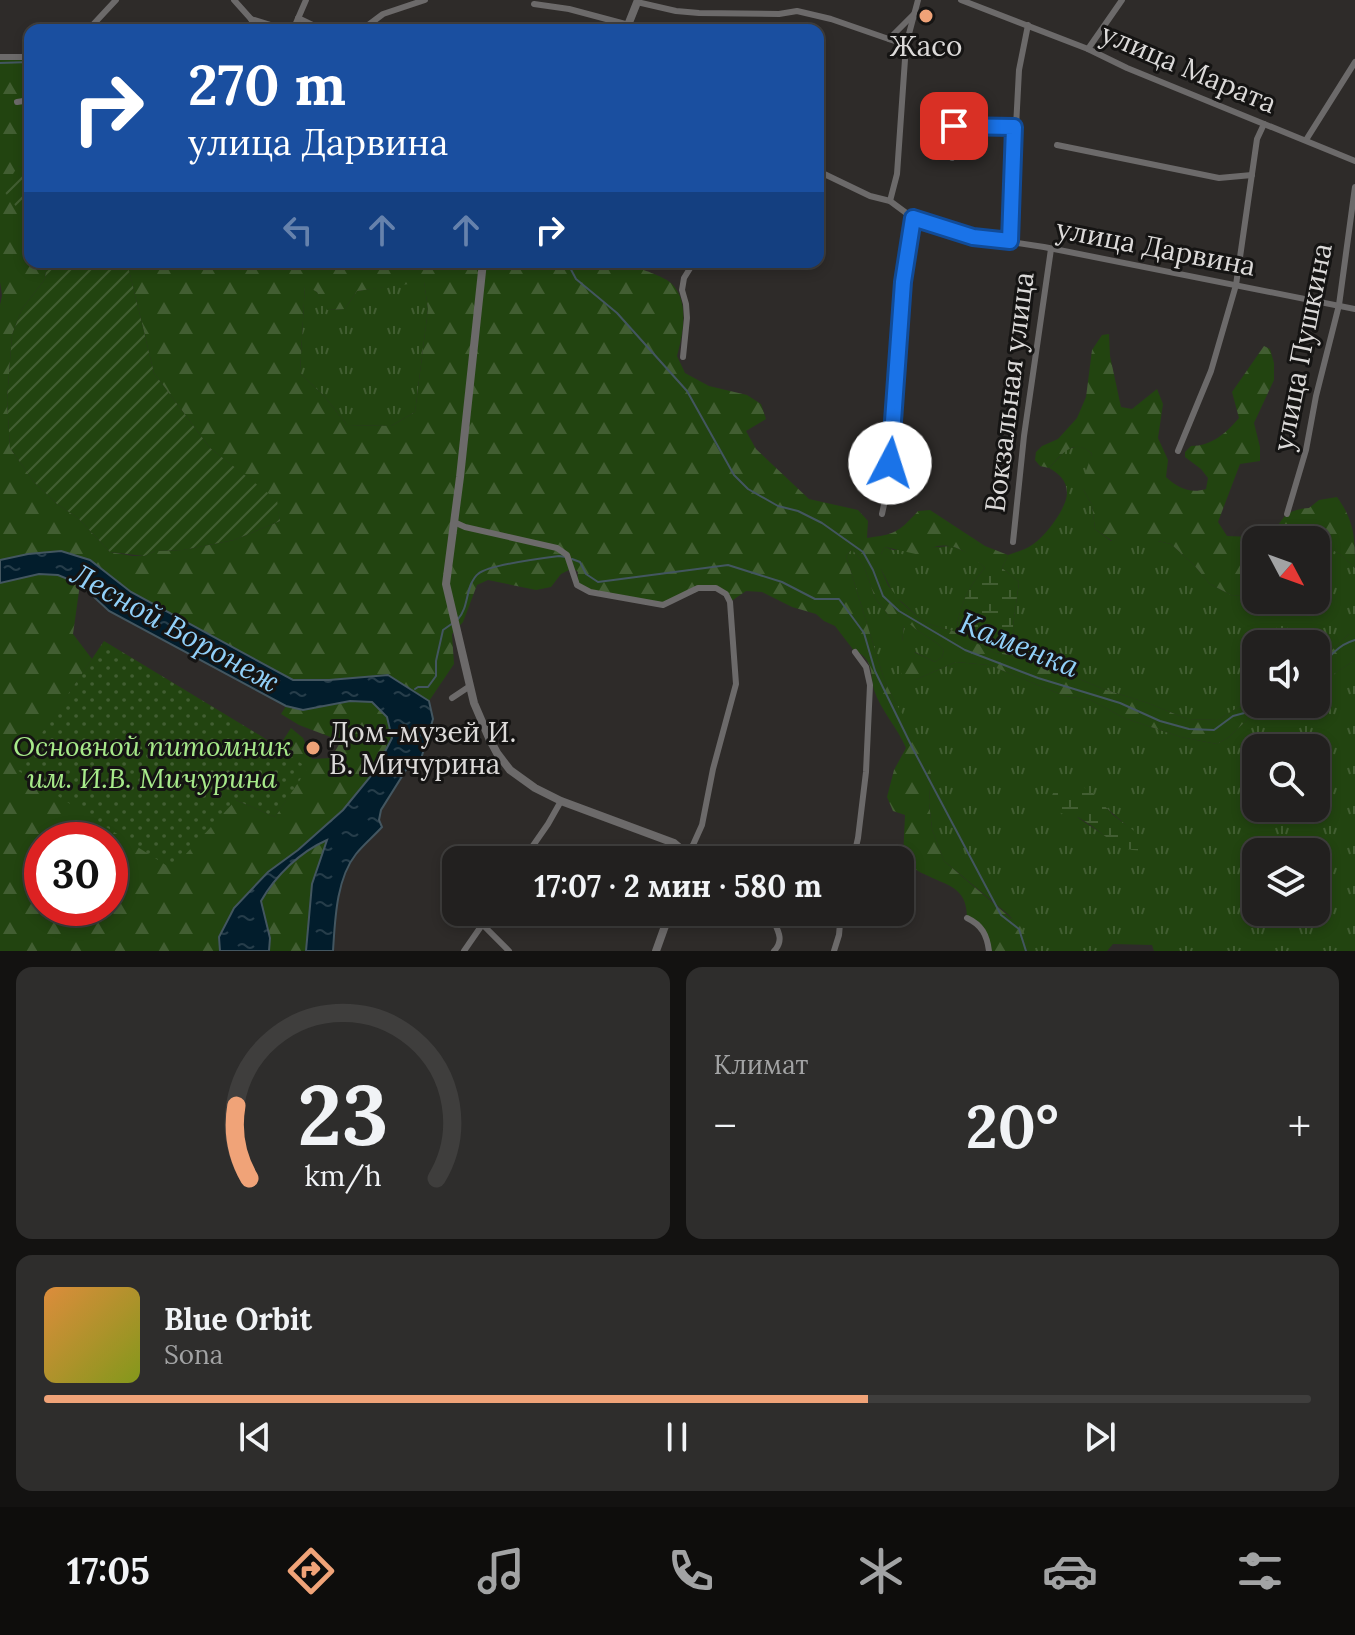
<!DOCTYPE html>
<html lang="ru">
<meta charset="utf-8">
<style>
:root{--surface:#22201f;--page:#2e2d2c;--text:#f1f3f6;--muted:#a2a3a4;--line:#3f3e3d;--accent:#f0a378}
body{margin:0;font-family:Lora,serif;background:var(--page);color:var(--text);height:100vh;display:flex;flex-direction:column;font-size:30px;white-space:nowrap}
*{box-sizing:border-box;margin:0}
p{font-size:26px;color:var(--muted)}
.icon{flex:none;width:44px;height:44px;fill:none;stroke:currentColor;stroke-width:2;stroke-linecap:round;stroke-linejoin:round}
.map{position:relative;height:951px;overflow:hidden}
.sheet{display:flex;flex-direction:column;gap:16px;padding:16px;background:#131211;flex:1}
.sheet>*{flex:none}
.banner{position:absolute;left:24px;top:24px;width:800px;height:244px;border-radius:16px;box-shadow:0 4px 12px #0003,0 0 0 2px var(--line);background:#1a4fa0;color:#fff;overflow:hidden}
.needle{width:52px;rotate:131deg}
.fabs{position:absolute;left:1242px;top:526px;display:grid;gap:16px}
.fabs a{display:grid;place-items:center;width:88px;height:88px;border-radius:16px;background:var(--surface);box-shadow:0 4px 12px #0003,0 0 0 2px var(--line);font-size:40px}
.speed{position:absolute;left:24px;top:822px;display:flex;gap:16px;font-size:40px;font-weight:700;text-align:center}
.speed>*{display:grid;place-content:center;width:104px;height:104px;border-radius:50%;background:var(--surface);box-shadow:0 4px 12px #0003,0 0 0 2px var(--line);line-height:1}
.speed .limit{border:12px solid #d22;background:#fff;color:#111}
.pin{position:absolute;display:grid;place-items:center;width:68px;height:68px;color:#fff;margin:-34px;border-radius:16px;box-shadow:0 4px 12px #0006}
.me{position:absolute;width:88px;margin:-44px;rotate:5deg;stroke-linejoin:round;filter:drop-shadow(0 0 6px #0008)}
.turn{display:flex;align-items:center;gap:28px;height:168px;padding:0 32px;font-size:36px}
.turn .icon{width:104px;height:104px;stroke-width:2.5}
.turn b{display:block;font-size:56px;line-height:68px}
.lanes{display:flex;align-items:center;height:76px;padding:0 32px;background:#0003;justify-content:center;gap:40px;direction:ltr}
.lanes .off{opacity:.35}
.big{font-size:60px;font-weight:700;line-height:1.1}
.sheet .widget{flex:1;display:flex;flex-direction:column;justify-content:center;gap:12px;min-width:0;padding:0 28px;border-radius:16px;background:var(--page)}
.sheet .dial{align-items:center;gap:0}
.dial svg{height:208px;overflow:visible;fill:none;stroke:var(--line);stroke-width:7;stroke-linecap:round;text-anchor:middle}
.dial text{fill:var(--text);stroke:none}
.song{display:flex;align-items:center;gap:24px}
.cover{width:96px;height:96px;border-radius:12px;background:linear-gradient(135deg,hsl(30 70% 55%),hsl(70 70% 35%))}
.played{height:8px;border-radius:4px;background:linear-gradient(90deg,var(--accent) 65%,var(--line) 65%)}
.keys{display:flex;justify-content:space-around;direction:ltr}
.heat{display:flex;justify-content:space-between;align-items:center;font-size:44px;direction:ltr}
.sheet .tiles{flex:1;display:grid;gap:16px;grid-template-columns:1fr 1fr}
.widget:last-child{grid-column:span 2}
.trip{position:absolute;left:442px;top:846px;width:472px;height:80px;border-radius:16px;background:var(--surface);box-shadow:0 4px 12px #0003,0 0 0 2px var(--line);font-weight:700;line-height:80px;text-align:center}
.dock{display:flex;height:128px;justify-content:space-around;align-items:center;background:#0e0d0c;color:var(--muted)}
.dock .icon{width:56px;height:56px}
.dock .selected{color:var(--accent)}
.dock b{font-size:36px;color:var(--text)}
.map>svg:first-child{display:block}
.grass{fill:url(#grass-tufts);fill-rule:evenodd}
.forest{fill:url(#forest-firs);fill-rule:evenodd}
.wetland{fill:url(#wetland-marsh)}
.park{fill:url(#park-dots)}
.garden{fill:url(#garden-furrows)}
.water{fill:url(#water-ripples);stroke:#435660;stroke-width:2}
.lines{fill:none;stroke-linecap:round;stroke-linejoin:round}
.stream{stroke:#435660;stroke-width:2}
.minor{stroke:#6c6a6a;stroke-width:6}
.tertiary{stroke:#6c6a6a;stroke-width:8}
.route-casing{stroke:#114b97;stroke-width:20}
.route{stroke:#1a73e8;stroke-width:14}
.poi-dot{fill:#f0a378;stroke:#151413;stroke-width:3}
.labels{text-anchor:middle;stroke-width:6;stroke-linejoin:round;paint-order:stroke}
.poi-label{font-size:28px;fill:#dcdad9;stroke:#151413}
.street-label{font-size:28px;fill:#dcdad9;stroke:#151413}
.park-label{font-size:28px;font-style:italic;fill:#a7ea8a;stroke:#151413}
.water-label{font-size:30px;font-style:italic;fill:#91d0f9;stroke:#151413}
</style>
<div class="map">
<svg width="1355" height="951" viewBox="0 0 1355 951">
<defs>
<pattern id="grass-tufts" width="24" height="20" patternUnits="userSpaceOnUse" patternTransform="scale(2)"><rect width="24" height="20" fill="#224410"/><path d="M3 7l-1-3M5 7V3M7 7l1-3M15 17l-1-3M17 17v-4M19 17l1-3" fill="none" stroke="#425e32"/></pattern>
<pattern id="forest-firs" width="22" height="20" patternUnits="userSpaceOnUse" patternTransform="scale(2)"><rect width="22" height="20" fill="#224410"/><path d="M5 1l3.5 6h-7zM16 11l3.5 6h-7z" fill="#425e32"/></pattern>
<pattern id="wetland-marsh" width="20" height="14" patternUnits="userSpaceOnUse" patternTransform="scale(2)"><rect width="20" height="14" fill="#224410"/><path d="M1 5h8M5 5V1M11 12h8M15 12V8" fill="none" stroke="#425e32"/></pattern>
<pattern id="park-dots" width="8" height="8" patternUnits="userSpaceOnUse" patternTransform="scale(2)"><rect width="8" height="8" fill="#224410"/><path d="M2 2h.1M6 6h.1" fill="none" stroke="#425e32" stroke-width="1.8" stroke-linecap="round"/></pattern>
<pattern id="garden-furrows" width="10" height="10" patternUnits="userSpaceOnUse" patternTransform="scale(2)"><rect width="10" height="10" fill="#224410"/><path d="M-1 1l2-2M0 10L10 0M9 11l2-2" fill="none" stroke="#425e32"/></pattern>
<pattern id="water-ripples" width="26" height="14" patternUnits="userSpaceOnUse" patternTransform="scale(2)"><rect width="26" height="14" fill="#021d2c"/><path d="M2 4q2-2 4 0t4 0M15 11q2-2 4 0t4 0" fill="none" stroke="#263d4a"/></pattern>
</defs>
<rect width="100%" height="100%" fill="#2e2b29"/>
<g class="grass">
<path d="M424 281 428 309 415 412 391 426 347 425 325 397 300 373 305 284 317 292 328 310 345 309 357 291Z"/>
<path d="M1078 446 1086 449 1092 454 1083 489 1092 505 1095 529 1111 541H1158L1171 544 1194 565 1210 584 1233 596 1256 593V600H1316V541L1340 554 1355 568V634H1349L1316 665V644H1256V701L1245 703 1218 720 1187 719 1148 703 1106 690 1057 670 1015 656 1013 626 1019 582 1002 568 1008 555C1016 552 1025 550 1032 545 1045 537 1067 508 1067 493 1067 480 1058 473 1049 468L1066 450Z"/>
<path d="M952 546 970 554 985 568C967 588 960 606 956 632L925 623 894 595 881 569V554L885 547 893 550Z"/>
<path d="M852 549 863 563 875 598 891 618 888 623 902 642 904 625H911C921 635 935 639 944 650L942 657 935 662 915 652V680L956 662 989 665 1065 696 1091 700 1124 718 1181 737 1217 744 1229 737 1249 718 1299 704H1316V690L1329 677 1355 660V951H1154L1152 945 1113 944 1107 951H1027L1029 942 1009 915 944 861 932 829 929 802 931 773 885 682 846 556ZM1256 748H1316V808H1256ZM1103 805 1133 831 1117 844 1077 817ZM1256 852H1316V912H1256Z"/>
</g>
<g class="forest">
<path d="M0 57H30V172L18 166 30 224V262H47L45 279 22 309 12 335 7 400 10 448 34 482 57 504 78 518 110 552 133 556H144L155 551 183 550 234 540 280 521 276 500 210 448 154 373 127 262H611L612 266C621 270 627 266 636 268 643 269 666 278 671 283 690 301 683 334 677 356L685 373 709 386 747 395 761 404 766 419 746 431 756 449 809 499 858 510 868 521 867 538C895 534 898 533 918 511L930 510 985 546 1008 555 1002 568H985C966 550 945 535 920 555L885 547 881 554V569L888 585 901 602 925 623 956 632 995 653 1015 656 1057 670 1106 690 1148 703 1187 719 1218 720 1245 703 1256 701V704H1299L1249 718 1229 737 1217 744 1181 737 1124 718 1091 700 1065 696 989 665 956 662 915 680 903 678 899 667 904 656 914 652 935 662 942 657 944 650C935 639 921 635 911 625H904L902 642 898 646 887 636 883 627 891 618 875 598 863 563 852 549 846 556 885 682 895 702 914 732 931 773 929 802 932 829 944 861 1020 926 1029 942 1027 951H989L987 935 967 918C967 886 947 886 924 874 916 871 909 864 903 858L905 815 893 811 887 797 894 770 906 748C898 728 881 711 874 690 871 679 873 668 866 659 861 653 861 654 855 652L835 626 824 621 816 614 792 607 762 592 746 591 730 602 726 594 706 588 663 605 590 592 577 585 578 572 573 568 561 574 551 587 536 590 488 580 477 585 463 622 452 634 454 664 429 701 387 675 329 680H294L131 592 90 561 61 551 28 554 0 560V305L2 295 0 282ZM424 282 428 309 415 412 391 426 347 425 325 397 300 373 305 285 317 292 327 310 345 309 357 291Z"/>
<path d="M1109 334 1110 356 1121 407 1132 409 1157 389 1163 404 1158 438 1168 460 1166 477C1178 488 1190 494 1206 489L1208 478 1201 469 1185 457V452L1191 446C1212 446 1226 433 1239 418L1232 392 1264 346 1270 349 1274 363V380L1254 423 1260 447V461L1240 464 1218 522 1227 536C1243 537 1263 537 1277 526 1278 525 1284 517 1285 516 1290 511 1301 508 1309 508L1319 500 1337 497C1355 522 1355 539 1355 568L1340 554 1310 538 1302 540H1256V593L1233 596 1210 584 1194 565 1171 544 1158 541H1112L1095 529 1092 505 1083 489V479L1092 454C1074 436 1061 455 1049 468L1040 466 1035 460 1036 452 1042 446 1058 439 1077 418 1086 397 1092 350 1102 335Z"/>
<path d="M39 574 58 575 80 584 73 634 92 659 18 770 236 800 275 817 307 768 278 748 291 728 303 738 312 759 331 758 341 741 299 725 281 714 286 706 303 710 350 701 373 702 387 717 392 738 375 771 343 810 298 850 268 872 234 908 219 937 220 951H0V583ZM42 840H110V908H42Z"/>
<path d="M1349 634H1355V660L1329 677 1316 690V665Z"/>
<path d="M328 840 312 884 306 951H269L270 938 261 901C277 875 300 852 328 840Z"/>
</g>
<g class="wetland">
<path d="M985 568H1002L1019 582 1013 626 1015 656 995 653 956 632C960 606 967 588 985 568Z"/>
<path d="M1067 784 1081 786 1092 792 1113 815 1137 833 1141 850C1116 853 1098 826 1077 817 1070 814 1059 816 1053 807 1049 801 1052 795 1055 789Z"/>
</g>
<path class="park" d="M104 641 261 736 308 768 275 817 236 800 172 869 17 770Z"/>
<g class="garden">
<path d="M18 166 30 172V224L3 190Z"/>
<path d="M47 262H127L154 373 210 448 277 500 280 521 234 540 183 550 155 551 144 556 110 552 78 518 57 504 34 482 10 448 7 400 12 335 22 309 45 279Z"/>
</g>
<path class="water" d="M61 551 90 560 131 592 293 680H329L388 675 429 701 433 719 421 759 406 770 381 810 379 820 382 827C374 836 364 844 356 854 336 879 335 921 333 951H306L312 884 327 840C300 852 276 875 261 901L270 938 269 951H220L219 937 234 908 268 872 298 850 343 810 375 771 392 738 387 717 372 702 350 701 303 710 286 706 109 611 80 584 58 575 39 574 0 583V560L28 554Z"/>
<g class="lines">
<g class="stream">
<path d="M0 63 30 62"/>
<path d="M567 262 576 279 617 313 687 391 734 475 748 489 778 506 798 511 822 523 863 552 873 570 883 596 899 611 965 650 1038 678 1120 703 1160 721 1189 729 1214 730 1233 716 1278 704"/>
<path d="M572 559 580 562 586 574 598 582 728 565 782 582 815 599H839L864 633 875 671 913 749 1001 915 1019 929 1026 951"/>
<path d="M458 619C467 609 466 596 471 584 473 580 475 576 478 574 488 565 543 558 559 556L566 557"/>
<path d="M1316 676C1325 660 1337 645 1355 640"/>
<path d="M415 689 418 687H428L436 676V661L443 630 453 623"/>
</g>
<g class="minor">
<path d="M234 0 251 19 287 30"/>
<path d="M961 0 1088 49 1127 68 1355 161"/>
<path d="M637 2 676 11 699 13 779 14 797 11 831 19 906 45"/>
<path d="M534 4 569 9 629 25"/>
<path d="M298 18 323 30"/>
<path d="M251 19 256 30"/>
<path d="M88 30 116 0"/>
<path d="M293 30 306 0"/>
<path d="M358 30 367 26 383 14 425 0"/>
<path d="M889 39 914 14"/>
<path d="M1088 49 1122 0"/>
<path d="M0 57H30"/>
<path d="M17 102 30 100"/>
<path d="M1306 140 1355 62"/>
<path d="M1057 145 1219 178 1252 175"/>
<path d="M952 158 954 126 1014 127"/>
<path d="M818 171 870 196 890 201 913 218 973 236 1044 247 1355 309"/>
<path d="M890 201 897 174 906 45 918 0"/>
<path d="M1010 241 1019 70 1028 25"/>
<path d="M683 357 687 318 686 304 682 290 684 278 694 262"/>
<path d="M1178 451 1211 371 1236 285 1257 139 1264 124"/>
<path d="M882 514 887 491 903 282 913 218"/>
<path d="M1287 514 1306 450 1316 396 1339 305 1355 187"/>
<path d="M454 522 465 527 557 548 567 555 577 585 590 592 663 605 698 588H716L726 594 730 602 736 684 713 769 702 825 693 845 686 853"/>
<path d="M1013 542 1024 436 1051 249"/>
<path d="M452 698 470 686"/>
<path d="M686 853 696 854 715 860"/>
<path d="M523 860 548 824 561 801"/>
<path d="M853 860 858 838 866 772 870 685 866 667 855 652"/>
<path d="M770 912C774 926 787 938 774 951"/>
<path d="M967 918C982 925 987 935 989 951"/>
<path d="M482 924 509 951"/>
<path d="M464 951 491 912"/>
<path d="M834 951 839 935 841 912"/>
</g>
<g class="tertiary">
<path d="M626 30 638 0"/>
<path d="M483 262 460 477 446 584 474 703 489 738 497 753 510 770 535 788 561 801 674 843 686 853 685 860"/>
<path d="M656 951 670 912"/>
</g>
</g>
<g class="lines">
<g class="route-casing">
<path id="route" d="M890 463 903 282 913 218 973 237 1010 241 1014 127 954 126"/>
</g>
<use href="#route" class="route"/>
</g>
<g class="poi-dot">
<circle cx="926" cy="16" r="8"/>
<circle cx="313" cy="748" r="8"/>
</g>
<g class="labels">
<g class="poi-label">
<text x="926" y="56">Жасо</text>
<text x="329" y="742" text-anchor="start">Дом-музей И.<tspan x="329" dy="32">В. Мичурина</tspan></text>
</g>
<g class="street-label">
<text transform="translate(1189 68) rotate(23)" y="10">улица Марата</text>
<text transform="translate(1156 247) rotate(11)" y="10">улица Дарвина</text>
<text transform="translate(1302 347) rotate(-79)" y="10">улица Пушкина</text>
<text transform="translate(1009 392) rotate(-83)" y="10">Вокзальная улица</text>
</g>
<g class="park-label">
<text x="152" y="756">Основной питомник<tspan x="152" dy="32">им. И.В. Мичурина</tspan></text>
</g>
<g class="water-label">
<text transform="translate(175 628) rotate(29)" y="10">Лесной Воронеж</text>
<text transform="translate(1019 645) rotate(22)" y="10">Каменка</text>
</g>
</g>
</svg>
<div class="fabs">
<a><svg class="needle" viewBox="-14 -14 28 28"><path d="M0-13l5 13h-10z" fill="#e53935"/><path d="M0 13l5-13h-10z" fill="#a2a3a4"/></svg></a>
<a><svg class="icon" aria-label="sound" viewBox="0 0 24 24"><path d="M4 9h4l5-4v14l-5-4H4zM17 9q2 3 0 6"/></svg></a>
<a><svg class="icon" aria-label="search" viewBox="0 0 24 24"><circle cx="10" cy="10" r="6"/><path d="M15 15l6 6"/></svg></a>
<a><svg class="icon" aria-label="layers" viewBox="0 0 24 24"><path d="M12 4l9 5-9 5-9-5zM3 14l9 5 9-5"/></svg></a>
</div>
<div class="speed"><div class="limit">30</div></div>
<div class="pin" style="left:954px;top:126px;background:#d93025"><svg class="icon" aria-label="arrive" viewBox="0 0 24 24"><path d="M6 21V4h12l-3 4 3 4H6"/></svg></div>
<svg class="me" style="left:890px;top:463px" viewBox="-20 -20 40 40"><circle r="19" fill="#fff"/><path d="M0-13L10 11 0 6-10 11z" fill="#1a73e8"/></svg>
<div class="trip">17:07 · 2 мин · 580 m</div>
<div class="banner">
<div class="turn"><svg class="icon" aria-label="right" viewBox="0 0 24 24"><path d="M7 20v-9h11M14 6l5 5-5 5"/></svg><div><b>270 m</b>улица Дарвина</div></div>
<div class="lanes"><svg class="icon off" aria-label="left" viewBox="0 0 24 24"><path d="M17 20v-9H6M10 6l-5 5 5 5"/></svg><svg class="icon off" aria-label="ahead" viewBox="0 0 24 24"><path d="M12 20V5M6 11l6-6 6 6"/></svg><svg class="icon off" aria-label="ahead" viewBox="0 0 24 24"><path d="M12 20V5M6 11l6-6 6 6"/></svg><svg class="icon" aria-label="right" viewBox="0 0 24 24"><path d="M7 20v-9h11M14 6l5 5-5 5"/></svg></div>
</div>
</div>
<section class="sheet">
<div class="tiles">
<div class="widget dial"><svg viewBox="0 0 100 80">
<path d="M14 69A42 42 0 1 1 86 69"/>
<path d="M14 69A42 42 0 0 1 9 41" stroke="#f0a378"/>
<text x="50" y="56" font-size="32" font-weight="700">23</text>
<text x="50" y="72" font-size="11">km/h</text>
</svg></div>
<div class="widget"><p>Климат</p>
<div class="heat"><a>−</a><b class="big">20°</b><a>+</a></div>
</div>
<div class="widget">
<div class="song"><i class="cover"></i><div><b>Blue Orbit</b><p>Sona</p></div></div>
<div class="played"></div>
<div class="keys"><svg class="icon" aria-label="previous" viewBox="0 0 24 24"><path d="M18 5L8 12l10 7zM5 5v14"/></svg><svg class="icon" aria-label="pause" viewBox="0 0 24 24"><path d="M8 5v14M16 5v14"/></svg><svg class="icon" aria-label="next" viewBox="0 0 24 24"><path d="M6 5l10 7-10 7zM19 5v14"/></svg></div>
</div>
</div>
</section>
<nav class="dock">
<b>17:05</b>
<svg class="icon selected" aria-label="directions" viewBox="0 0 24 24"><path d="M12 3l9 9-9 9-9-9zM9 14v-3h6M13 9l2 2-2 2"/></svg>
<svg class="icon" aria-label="music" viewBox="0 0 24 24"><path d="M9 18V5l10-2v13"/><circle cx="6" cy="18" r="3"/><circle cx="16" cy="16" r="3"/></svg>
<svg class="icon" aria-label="phone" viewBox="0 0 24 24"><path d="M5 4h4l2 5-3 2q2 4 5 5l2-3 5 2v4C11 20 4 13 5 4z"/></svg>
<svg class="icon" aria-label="climate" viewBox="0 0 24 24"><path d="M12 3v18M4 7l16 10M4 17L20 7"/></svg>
<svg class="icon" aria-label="car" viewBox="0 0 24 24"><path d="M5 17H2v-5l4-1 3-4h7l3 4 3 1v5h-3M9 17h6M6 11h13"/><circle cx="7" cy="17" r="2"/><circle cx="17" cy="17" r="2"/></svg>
<svg class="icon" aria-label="filters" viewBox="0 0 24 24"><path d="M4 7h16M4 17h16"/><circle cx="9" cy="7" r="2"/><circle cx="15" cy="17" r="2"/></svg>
</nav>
